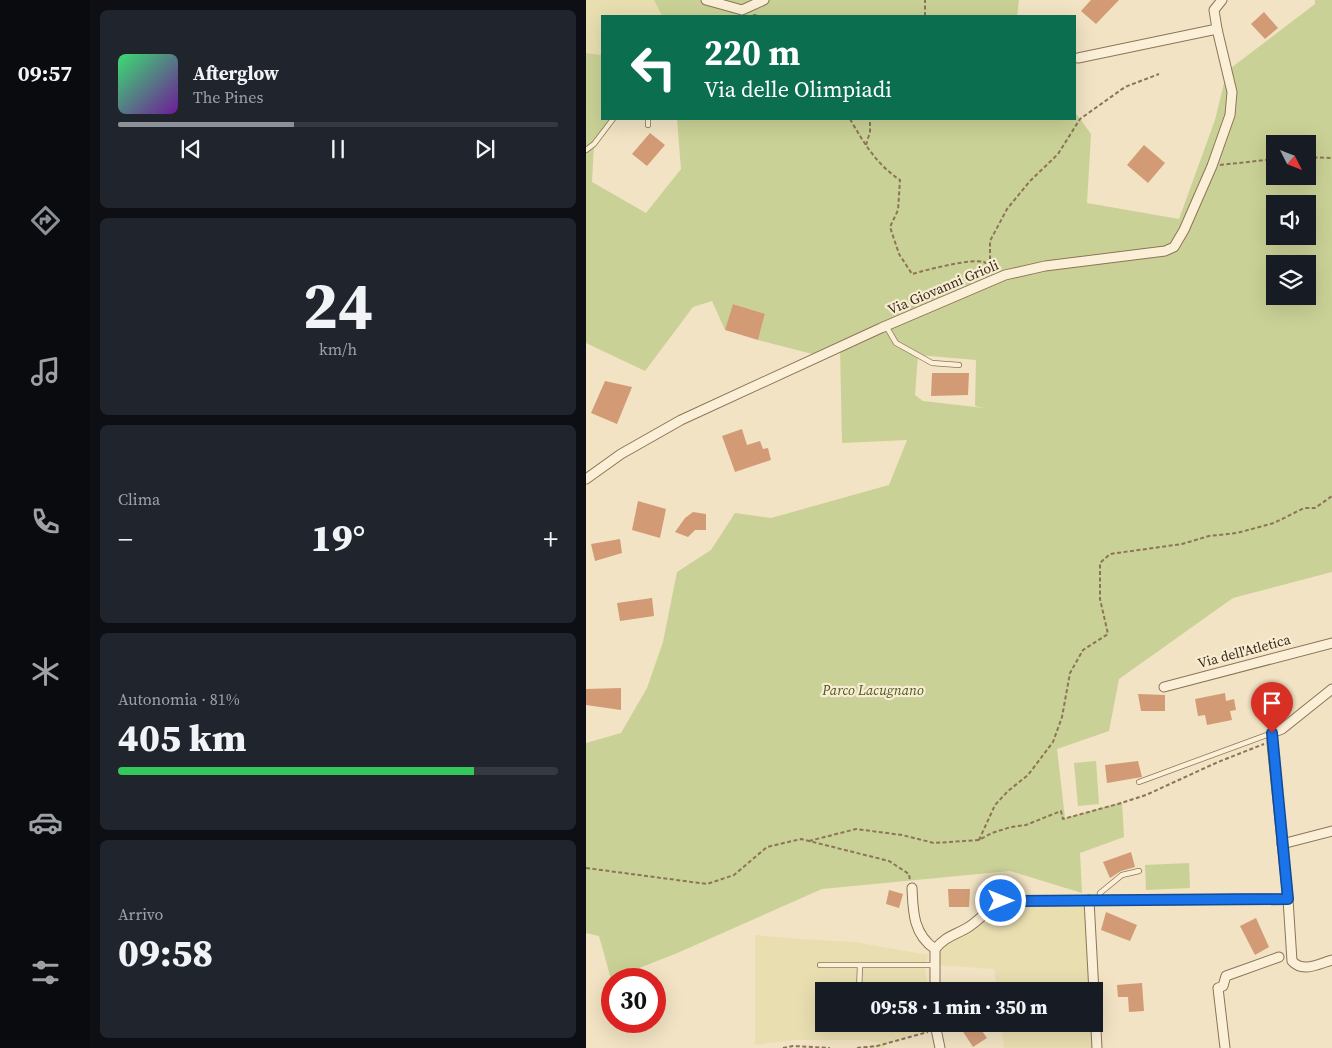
<!DOCTYPE html>
<html lang="it">
<meta charset="utf-8">
<style>
:root{--surface:#171b24;--page:#20242c;--text:#f1f3f6;--muted:#9ea1a6;--line:#363941;--accent:#8c9099}
body{margin:0;font-family:"Source Serif 4",serif;background:var(--page);color:var(--text);height:100vh;display:flex;flex-direction:column;font-size:19px;white-space:nowrap}
*{box-sizing:border-box;margin:0}
p{font-size:16px;color:var(--muted)}
.icon{flex:none;width:28px;height:28px;fill:none;stroke:currentColor;stroke-width:2;stroke-linecap:round;stroke-linejoin:round}
.map{position:relative;flex:1;overflow:hidden}
.sheet{display:flex;flex-direction:column;gap:10px;padding:10px;background:#0d0f14;width:496px}
.sheet>*{flex:none}
.banner{position:absolute;left:15px;top:15px;width:475px;height:105px;border-radius:0px;box-shadow:0 5px 20px #0002;background:#0b6e4f;color:#fff;overflow:hidden}
.needle{width:32px;rotate:132deg}
.buttons{position:absolute;left:680px;top:135px;display:grid;gap:10px}
.buttons a{display:grid;place-items:center;width:50px;height:50px;border-radius:0px;background:var(--surface);box-shadow:0 5px 20px #0002;font-size:25px}
.speed{position:absolute;left:15px;top:968px;display:flex;gap:10px;font-size:25px;font-weight:700;text-align:center}
.speed>*{display:grid;place-content:center;width:65px;height:65px;border-radius:50%;background:var(--surface);box-shadow:0 5px 20px #0002;line-height:1}
.speed .limit{border:8px solid #d22;background:#fff;color:#111}
.pin{position:absolute;display:grid;place-items:center;width:42px;height:42px;color:#fff;margin:-51px -21px;border-radius:50% 50% 50% 0;rotate:-45deg;box-shadow:0 0 5px #0007}
.pin .icon{rotate:45deg}
.me{position:absolute;width:55px;margin:-28px;rotate:90deg;stroke-linejoin:round;filter:drop-shadow(0 0 4px #0008)}
.turn{display:flex;align-items:center;gap:18px;height:105px;padding:0 20px;font-size:22px}
.turn .icon{width:65px;height:65px;stroke-width:2.5}
.turn b{display:block;font-size:35px;line-height:42px}
.big{font-size:38px;font-weight:800;line-height:1.1}
.sheet .widget{flex:1;display:flex;flex-direction:column;justify-content:center;gap:8px;min-width:0;padding:0 18px;border-radius:8px;background:var(--page)}
.sheet .dial{align-items:center;gap:0}
.dial b{font-size:65px;line-height:1}
.song{display:flex;align-items:center;gap:15px}
.cover{width:60px;height:60px;border-radius:8px;background:linear-gradient(135deg,hsl(140 70% 55%),hsl(280 70% 35%))}
.played{height:5px;border-radius:2px;background:linear-gradient(90deg,var(--accent) 40%,var(--line) 40%)}
.keys{display:flex;justify-content:space-around;direction:ltr}
.heat{display:flex;justify-content:space-between;align-items:center;font-size:28px;direction:ltr}
.charge{height:8px;border-radius:4px;background:linear-gradient(90deg,#34c759 81%,var(--line) 0)}
.trip{position:absolute;left:229px;top:982px;width:288px;height:50px;border-radius:0px;background:var(--surface);box-shadow:0 5px 20px #0002;font-weight:800;line-height:50px;text-align:center}
main{display:flex;flex:1;min-height:0}
.dock{display:flex;flex-direction:column;width:90px;justify-content:space-around;align-items:center;background:#090b0e;color:var(--muted)}
.dock .icon{width:35px;height:35px}
.dock .active{color:var(--accent)}
.dock b{font-size:22px;color:var(--text)}
.map>svg:first-child{display:block}
.farmland{fill:#e8deb0}
.green{fill:#cad196;fill-rule:evenodd}
.building{fill:#d29b76}
.lines{fill:none;stroke-linecap:round;stroke-linejoin:round}
.service-casing{stroke:#8d7458;stroke-width:6}
.minor-casing{stroke:#8d7458;stroke-width:11}
.path{stroke:#8d7458;stroke-width:2;stroke-dasharray:4 2.5;stroke-linecap:butt}
.service{stroke:#fbf0d7;stroke-width:4.5}
.minor{stroke:#fbf0d7;stroke-width:9}
.route-casing{stroke:#114b97;stroke-width:12}
.route{stroke:#1a73e8;stroke-width:9}
.labels{text-anchor:middle;stroke-width:4.5;stroke-linejoin:round;paint-order:stroke}
.street-label{font-size:14px;fill:#3c2c1d;stroke:#f8edd3}
.park-label{font-size:14px;font-style:italic;fill:#4d5a22;stroke:#f8edd3}
</style>
<main>
<nav class="dock">
<b>09:57</b>
<svg class="icon active" aria-label="directions" viewBox="0 0 24 24"><path d="M12 3l9 9-9 9-9-9zM9 14v-3h6M13 9l2 2-2 2"/></svg>
<svg class="icon" aria-label="music" viewBox="0 0 24 24"><path d="M9 18V5l10-2v13"/><circle cx="6" cy="18" r="3"/><circle cx="16" cy="16" r="3"/></svg>
<svg class="icon" aria-label="phone" viewBox="0 0 24 24"><path d="M5 4h4l2 5-3 2q2 4 5 5l2-3 5 2v4C11 20 4 13 5 4z"/></svg>
<svg class="icon" aria-label="climate" viewBox="0 0 24 24"><path d="M12 3v18M4 7l16 10M4 17L20 7"/></svg>
<svg class="icon" aria-label="car" viewBox="0 0 24 24"><path d="M5 17H2v-5l4-1 3-4h7l3 4 3 1v5h-3M9 17h6M6 11h13"/><circle cx="7" cy="17" r="2"/><circle cx="17" cy="17" r="2"/></svg>
<svg class="icon" aria-label="filters" viewBox="0 0 24 24"><path d="M4 7h16M4 17h16"/><circle cx="9" cy="7" r="2"/><circle cx="15" cy="17" r="2"/></svg>
</nav>
<section class="sheet">
<div class="widget">
<div class="song"><i class="cover"></i><div><b>Afterglow</b><p>The Pines</p></div></div>
<div class="played"></div>
<div class="keys"><svg class="icon" aria-label="previous" viewBox="0 0 24 24"><path d="M18 5L8 12l10 7zM5 5v14"/></svg><svg class="icon" aria-label="pause" viewBox="0 0 24 24"><path d="M8 5v14M16 5v14"/></svg><svg class="icon" aria-label="next" viewBox="0 0 24 24"><path d="M6 5l10 7-10 7zM19 5v14"/></svg></div>
</div>
<div class="widget dial"><b>24</b><p>km/h</p></div>
<div class="widget"><p>Clima</p>
<div class="heat"><a>−</a><b class="big">19°</b><a>+</a></div>
</div>
<div class="widget"><p>Autonomia · 81%</p><b class="big">405 km</b><div class="charge"></div></div>
<div class="widget"><p>Arrivo</p><b class="big">09:58</b></div>
</section>
<div class="map">
<svg width="746" height="1048" viewBox="0 0 746 1048">
<rect width="100%" height="100%" fill="#f1e3c3"/>
<g class="farmland">
<path d="M0 0H68L76 16H16V55L0 53Z"/>
<path d="M503 900 506 991H411L408 969 349 965V949L415 901Z"/>
<path d="M169 935 212 939 268 942 342 955 339 970 343 991H238V1024H348L349 1030 299 1044 298 1048H271L297 1044 280 1040H207L169 1045Z"/>
<path d="M415 1024H507L508 1048H418Z"/>
</g>
<g class="green">
<path d="M68 0H433L431 16H76Z"/>
<path d="M729 0H746V572L647 598 533 679 523 731 471 749 479 818 536 802 538 837 494 853 496 893 424 871 236 889 89 954 25 979 13 936 0 933V743L35 733 61 688 77 642 91 572 125 550 149 513 185 518 303 485 321 440 256 443 254 347 234 356 172 340 179 315 148 304 139 330 126 301 107 307 59 371 0 343V53L16 55V119H29L8 144 6 182 60 213 95 169 91 119H489V112L505 134 501 203 593 219 629 120 641 71 729 4ZM689 144H721V176H689ZM689 204H721V236H689ZM689 264H721V296H689ZM332 355 390 360 389 406 398 408 337 401 329 395Z"/>
<path d="M510 761 513 804 492 806 488 763Z"/>
<path d="M603 863 604 888 560 890 559 865Z"/>
</g>
<g class="building">
<path d="M505 0H533L510 24 495 11Z"/>
<path d="M678 12 692 28 679 39 665 24Z"/>
<path d="M64 133 79 145 61 166 46 154Z"/>
<path d="M558 145 579 163 562 183 541 165Z"/>
<path d="M147 304 179 314 172 340 139 330Z"/>
<path d="M346 373H383L382 395 345 396Z"/>
<path d="M19 381 46 387 31 424 5 413Z"/>
<path d="M156 429 161 445 174 441 177 449 182 448 185 460 149 472 136 436Z"/>
<path d="M52 501 80 509 74 538 46 530Z"/>
<path d="M107 512 120 514V530H109L102 537 89 532 99 518Z"/>
<path d="M34 539 36 553 9 561 5 544Z"/>
<path d="M66 598 68 616 34 621 31 603Z"/>
<path d="M35 688V710L0 705V689Z"/>
<path d="M639 693 640 701 648 699 650 710 644 711 646 720 621 725 619 715 612 716 609 699Z"/>
<path d="M552 694 579 695V711H555Z"/>
<path d="M552 761 556 777 521 783 519 765Z"/>
<path d="M545 852 549 867 535 871 524 878 517 862Z"/>
<path d="M362 889H384L383 907H363Z"/>
<path d="M303 890 317 894 313 908 300 904Z"/>
<path d="M520 912 551 925 544 941 515 930Z"/>
<path d="M670 918 683 947 669 955 654 926Z"/>
<path d="M556 983 558 1011 543 1012 542 997H532L531 985Z"/>
<path d="M372 1024H391L401 1038 387 1047Z"/>
</g>
<g class="lines">
<g class="service-casing">
<g id="service">
<path d="M62 119V125"/>
<path d="M0 150 8 144 27 119"/>
<path d="M300 326 310 343 346 363 373 365"/>
<path d="M553 782 686 733"/>
<path d="M513 900 514 893 536 875 553 871"/>
<path d="M234 965H349"/>
<path d="M273 991 274 965"/>
</g>
</g>
<g class="minor-casing">
<g id="minor">
<path d="M120 0 156 10 178 0"/>
<path d="M492 58 631 29 628 10 636 0"/>
<path d="M0 479 35 454 95 420 295 328 419 275 459 266 579 251 588 247 598 230 626 166 644 115 646 92 631 29"/>
<path d="M578 687 746 643"/>
<path d="M746 689 696 729 686 733V743L702 899 706 961C717 973 732 964 746 960"/>
<path d="M696 844 746 831"/>
<path d="M326 888C327 911 327 934 349 949V991"/>
<path d="M503 900 511 1048"/>
<path d="M349 949C360 936 367 936 381 928 393 921 403 908 415 901L702 899"/>
<path d="M349 1024 354 1048"/>
<path d="M639 1048 632 988 637 986 640 976 693 957"/>
</g>
</g>
<g class="path">
<path d="M167 15 174 16"/>
<path d="M339 16V0"/>
<path d="M264 119C278 143 290 164 314 180L312 210 304 227 313 254 326 274C340 270 386 258 398 262 402 264 404 267 406 271"/>
<path d="M280 145 284 132V119"/>
<path d="M721 157 746 158"/>
<path d="M634 165 689 159"/>
<path d="M404 266V241L421 209 444 181 472 154 494 119 539 87 573 74"/>
<path d="M393 840 409 805 422 791 442 775 467 742 476 717 484 673 497 650 522 634 514 599V563L524 554 596 544 623 536 651 533 688 523 718 508H729L746 496"/>
<path d="M223 841 270 829 316 835 348 843 393 840 406 833 425 827 440 825 475 811 477 819 532 804 560 795 632 762 678 744"/>
<path d="M0 868 121 884 148 875 181 847 215 839 303 861 323 874 324 881"/>
<path d="M197 1048 207 1046 244 1048"/>
<path d="M271 1048 291 1046 342 1032"/>
</g>
<use href="#service" class="service"/>
<use href="#minor" class="minor"/>
</g>
<g class="lines">
<g class="route-casing">
<path id="route" d="M415 901 702 899 686 733"/>
</g>
<use href="#route" class="route"/>
</g>
<g class="labels">
<g class="street-label">
<text transform="translate(357 287) rotate(-23)" y="5">Via Giovanni Grioli</text>
<text transform="translate(658 651) rotate(-15)" y="5">Via dell'Atletica</text>
</g>
<g class="park-label">
<text x="287" y="695">Parco Lacugnano</text>
</g>
</g>
</svg>
<div class="buttons">
<a><svg class="needle" viewBox="-14 -14 28 28"><path d="M0-13l5 13h-10z" fill="#e53935"/><path d="M0 13l5-13h-10z" fill="#9ea1a6"/></svg></a>
<a><svg class="icon" aria-label="sound" viewBox="0 0 24 24"><path d="M4 9h4l5-4v14l-5-4H4zM17 9q2 3 0 6"/></svg></a>
<a><svg class="icon" aria-label="layers" viewBox="0 0 24 24"><path d="M12 4l9 5-9 5-9-5zM3 14l9 5 9-5"/></svg></a>
</div>
<div class="speed"><div class="limit">30</div></div>
<div class="pin" style="left:686px;top:733px;background:#d93025"><svg class="icon" aria-label="arrive" viewBox="0 0 24 24"><path d="M6 21V4h12l-3 4 3 4H6"/></svg></div>
<svg class="me" style="left:415px;top:901px" viewBox="-20 -20 40 40"><circle r="17" fill="#1a73e8" stroke="#fff" stroke-width="3"/><path d="M0-11L8 9 0 5-8 9z" fill="#fff"/></svg>
<div class="trip">09:58 · 1 min · 350 m</div>
<div class="banner">
<div class="turn"><svg class="icon" aria-label="left" viewBox="0 0 24 24"><path d="M17 20v-9H6M10 6l-5 5 5 5"/></svg><div><b>220 m</b>Via delle Olimpiadi</div></div>
</div>
</div>
</main>
